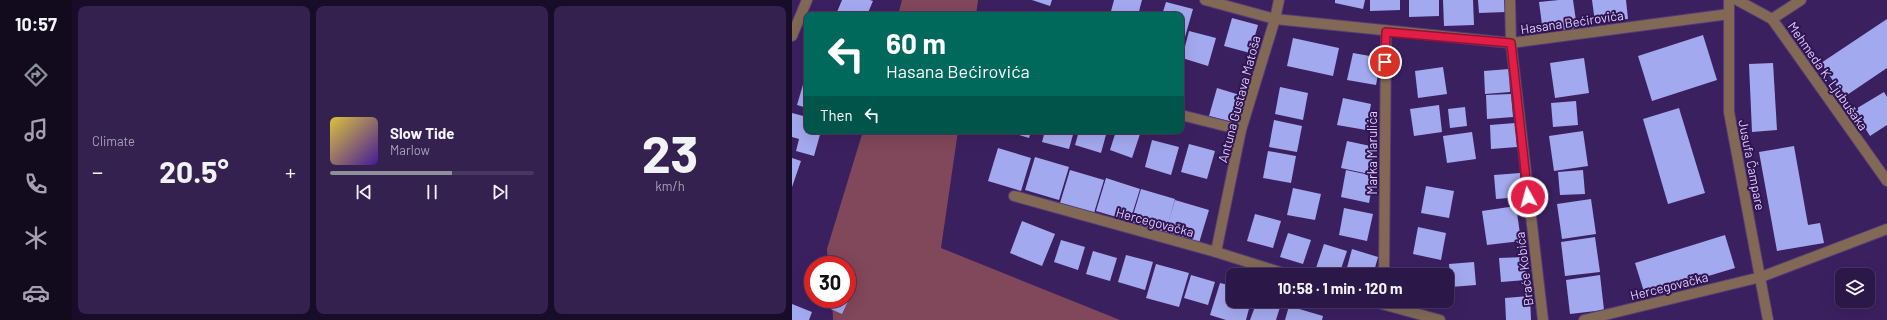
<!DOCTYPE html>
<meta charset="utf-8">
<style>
:root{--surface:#2c1848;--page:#34214f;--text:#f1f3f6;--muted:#a6a0b4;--line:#483760;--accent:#8c9099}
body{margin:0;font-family:Barlow,sans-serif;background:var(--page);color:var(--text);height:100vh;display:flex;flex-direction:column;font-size:15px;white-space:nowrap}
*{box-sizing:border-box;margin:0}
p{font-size:13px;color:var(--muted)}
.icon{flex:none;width:22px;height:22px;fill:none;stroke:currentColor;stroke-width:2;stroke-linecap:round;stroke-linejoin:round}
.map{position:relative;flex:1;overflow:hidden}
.panel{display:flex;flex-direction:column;gap:6px;padding:6px;background:#180d28;width:720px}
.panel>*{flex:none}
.hud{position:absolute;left:12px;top:12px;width:380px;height:122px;border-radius:8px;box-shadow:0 4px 16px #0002,0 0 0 1px var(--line);background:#00695c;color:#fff;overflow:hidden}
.buttons{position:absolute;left:1043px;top:268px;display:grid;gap:8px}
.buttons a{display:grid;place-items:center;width:40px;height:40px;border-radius:8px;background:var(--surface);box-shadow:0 4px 16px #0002,0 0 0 1px var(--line);font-size:20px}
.speed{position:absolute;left:12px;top:256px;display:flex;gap:8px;font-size:20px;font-weight:700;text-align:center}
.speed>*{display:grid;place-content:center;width:52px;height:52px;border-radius:50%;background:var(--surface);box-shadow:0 4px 16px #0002,0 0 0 1px var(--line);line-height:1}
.speed .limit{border:6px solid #d22;background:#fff;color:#111}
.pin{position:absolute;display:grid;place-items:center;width:34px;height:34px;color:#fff;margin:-17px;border:2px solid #fff;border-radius:50%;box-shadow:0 1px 4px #0007}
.me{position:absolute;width:44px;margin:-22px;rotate:353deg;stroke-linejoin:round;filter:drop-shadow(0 0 3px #0008)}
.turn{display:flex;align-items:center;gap:14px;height:84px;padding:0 16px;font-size:18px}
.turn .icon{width:52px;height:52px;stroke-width:2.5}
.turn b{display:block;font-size:28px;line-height:34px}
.then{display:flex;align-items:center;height:38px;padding:0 16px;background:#0003;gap:8px;font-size:15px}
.big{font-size:30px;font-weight:700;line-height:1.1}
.panel .card{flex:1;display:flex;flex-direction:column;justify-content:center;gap:6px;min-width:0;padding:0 14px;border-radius:8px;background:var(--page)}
.panel .dial{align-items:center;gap:0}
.dial b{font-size:52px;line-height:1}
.song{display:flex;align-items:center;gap:12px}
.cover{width:48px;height:48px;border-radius:6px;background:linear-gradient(135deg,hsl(50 70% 55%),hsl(260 70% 35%))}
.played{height:4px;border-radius:2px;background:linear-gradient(90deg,var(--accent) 60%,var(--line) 60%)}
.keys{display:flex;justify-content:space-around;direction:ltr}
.heat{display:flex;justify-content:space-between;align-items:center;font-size:22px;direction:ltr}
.panel .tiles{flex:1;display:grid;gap:6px;grid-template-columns:repeat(3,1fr)}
.trip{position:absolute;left:434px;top:268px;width:228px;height:40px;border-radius:8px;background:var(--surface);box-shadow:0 4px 16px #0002,0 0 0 1px var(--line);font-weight:700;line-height:40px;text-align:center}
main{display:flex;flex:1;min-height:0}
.tab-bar{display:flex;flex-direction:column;width:72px;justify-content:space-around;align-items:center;background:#120a1d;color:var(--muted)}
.tab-bar .icon{width:28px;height:28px}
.tab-bar .active{color:var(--accent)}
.tab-bar b{font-size:18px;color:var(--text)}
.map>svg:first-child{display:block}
.green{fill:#81475a}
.building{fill:#a3a9ee}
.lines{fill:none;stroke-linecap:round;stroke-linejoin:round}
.minor-casing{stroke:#553c78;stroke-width:12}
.minor{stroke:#826955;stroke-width:10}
.route-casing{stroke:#92132f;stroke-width:10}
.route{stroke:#e11d48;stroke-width:7}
.labels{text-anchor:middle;stroke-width:4;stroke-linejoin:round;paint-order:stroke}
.street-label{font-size:13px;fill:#dcd0f7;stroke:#311454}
</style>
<main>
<nav class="tab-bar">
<b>10:57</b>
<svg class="icon active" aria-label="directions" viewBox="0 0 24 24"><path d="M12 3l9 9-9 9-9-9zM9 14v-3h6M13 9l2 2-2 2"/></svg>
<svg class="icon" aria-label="music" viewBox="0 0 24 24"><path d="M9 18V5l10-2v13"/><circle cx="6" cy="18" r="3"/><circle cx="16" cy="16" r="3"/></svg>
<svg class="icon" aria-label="phone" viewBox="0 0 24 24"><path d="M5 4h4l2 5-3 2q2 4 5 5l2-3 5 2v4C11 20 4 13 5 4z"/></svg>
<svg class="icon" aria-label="climate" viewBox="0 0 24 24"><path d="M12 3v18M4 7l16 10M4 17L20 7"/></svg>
<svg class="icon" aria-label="car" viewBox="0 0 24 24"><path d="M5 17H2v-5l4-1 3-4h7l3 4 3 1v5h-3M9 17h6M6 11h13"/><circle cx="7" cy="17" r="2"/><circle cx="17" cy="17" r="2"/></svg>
</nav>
<section class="panel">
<div class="tiles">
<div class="card"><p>Climate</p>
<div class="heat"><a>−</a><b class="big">20.5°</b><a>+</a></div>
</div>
<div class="card">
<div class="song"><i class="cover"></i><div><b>Slow Tide</b><p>Marlow</p></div></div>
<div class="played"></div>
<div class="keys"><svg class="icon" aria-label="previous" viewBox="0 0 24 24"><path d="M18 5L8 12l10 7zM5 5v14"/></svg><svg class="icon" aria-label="pause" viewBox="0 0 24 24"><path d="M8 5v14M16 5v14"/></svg><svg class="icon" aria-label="next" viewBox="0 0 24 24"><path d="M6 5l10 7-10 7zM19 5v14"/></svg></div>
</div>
<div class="card dial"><b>23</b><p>km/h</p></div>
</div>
</section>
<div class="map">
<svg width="1095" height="320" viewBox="0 0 1095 320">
<rect width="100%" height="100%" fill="#3b2060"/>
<g class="green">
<path d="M110 0H186L184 15H106Z"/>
<path d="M71 131H166L149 248 328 320H41L40 299H55V265H36L35 249Z"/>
</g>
<g class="building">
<path d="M50 0H78L81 1 75 15H51L45 12Z"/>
<path d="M240 0H260L258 6Z"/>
<path d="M322 0H350L346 15H318Z"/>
<path d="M543 0H573L571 9 543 3Z"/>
<path d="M578 0H608V10L578 11Z"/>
<path d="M617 0H647V16L617 17Z"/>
<path d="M651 0H681L682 25 652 26Z"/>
<path d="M686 0H714V12L687 13Z"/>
<path d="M767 0H781L785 28 751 32 747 2Z"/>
<path d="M800 0H834L836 19 803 22Z"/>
<path d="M374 2 401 9 393 37 389 35V15H370Z"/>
<path d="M440 18 466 25 458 53 432 46Z"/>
<path d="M1095 19V68L1052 97 1029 63Z"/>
<path d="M397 31 424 38 416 66 390 58Z"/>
<path d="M911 35 925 80 860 101 846 56Z"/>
<path d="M501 38 547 48 541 76 495 66Z"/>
<path d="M561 53 589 58 584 85 555 80Z"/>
<path d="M792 58 797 93 763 98 758 63Z"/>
<path d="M981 63 985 130 960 132 957 64Z"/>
<path d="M651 67 655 94 626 98 623 71Z"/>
<path d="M717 69 718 92 693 94 692 71Z"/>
<path d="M15 71V108L5 105Z"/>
<path d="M488 87 516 93 511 120 483 114Z"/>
<path d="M425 88 451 96 444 123 417 116Z"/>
<path d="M1092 92 1095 97V125L1078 136 1062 110Z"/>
<path d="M719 94 721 117 695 119 694 95Z"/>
<path d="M551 98 579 104 574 130 545 125Z"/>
<path d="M784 101 786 125 761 127 759 103Z"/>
<path d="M647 105 650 132 622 136 618 109Z"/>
<path d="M673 107 675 126 658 128 656 109Z"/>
<path d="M887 108 913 193 876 204 851 119Z"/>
<path d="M0 113 15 117V131H29L22 156 4 151 7 139 0 137Z"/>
<path d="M482 120 510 126 505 152 477 147Z"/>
<path d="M723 123 725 147 699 149 698 125Z"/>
<path d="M214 131H239L237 138Z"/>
<path d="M253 131H282L277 149 250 142Z"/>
<path d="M287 131H315L309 153 283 145Z"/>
<path d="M324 131H340L348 134 340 158 318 150Z"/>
<path d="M791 131 796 166 762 171 757 136Z"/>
<path d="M680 132 684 159 655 163 651 136Z"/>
<path d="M360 140 387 147 379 175 353 167Z"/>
<path d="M555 141 583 147 577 174 549 168Z"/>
<path d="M397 144 423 151 415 179 389 172Z"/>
<path d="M1002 146 1016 225 1028 223 1032 243 985 251 967 152Z"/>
<path d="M206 148 239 158 229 191 196 181Z"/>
<path d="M476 151 504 156 499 183 471 178Z"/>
<path d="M243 157 277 167 267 200 233 190Z"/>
<path d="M0 158 9 161 0 187Z"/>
<path d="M278 170 312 180 302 213 268 203Z"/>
<path d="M554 170 582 176 577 203 549 197Z"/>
<path d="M791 170 793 194 768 195 766 172Z"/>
<path d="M728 173 729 197 704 199 702 175Z"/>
<path d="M314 178 348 189 338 221 304 211Z"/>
<path d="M634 186 662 191 657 218 629 213Z"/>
<path d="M501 188 529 194 523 220 495 215Z"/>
<path d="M349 189 383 199 376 224 383 200 417 210 407 243 339 222Z"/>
<path d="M799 199 804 234 770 239 765 204Z"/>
<path d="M724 206 729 241 695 245 690 211Z"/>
<path d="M552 208 581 214 575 241 547 235Z"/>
<path d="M463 214 489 221 481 248 455 241Z"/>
<path d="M230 221 263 234 250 266 218 253Z"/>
<path d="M626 227 654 233 649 260 621 254Z"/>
<path d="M496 233 519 240 511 264 488 257Z"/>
<path d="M933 235 943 268 853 295 843 263Z"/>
<path d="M803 237 808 272 773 276 769 242Z"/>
<path d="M269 240 293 247 286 270 262 262Z"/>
<path d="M532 244 555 251 547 275 524 268Z"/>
<path d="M560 249 586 257 581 275H553Z"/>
<path d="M301 251 325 258 318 281 294 274Z"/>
<path d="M334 255 361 262 353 290 326 282Z"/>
<path d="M733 257 734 280 709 282 707 258Z"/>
<path d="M682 262 684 285 659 287 657 264Z"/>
<path d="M364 264 397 273 387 307 354 298Z"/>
<path d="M642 270 643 275H615V273Z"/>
<path d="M399 275 423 282 416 305 392 298Z"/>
<path d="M808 275 812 310 778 314 774 280Z"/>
<path d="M428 283 441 286V301H459L454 320H434L418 315Z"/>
<path d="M55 296 58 297 50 314 34 307 38 299H55Z"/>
<path d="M738 296 739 320H714L713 298Z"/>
<path d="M465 301H481L489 304 484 320H458Z"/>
<path d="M0 304 20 312 17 320H0Z"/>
<path d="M497 306 531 316 530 320H493Z"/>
</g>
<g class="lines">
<g class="minor-casing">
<g id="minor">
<path d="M413 0 483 19 719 43 937 14"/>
<path d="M718 0 719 43 751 320"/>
<path d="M937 0V112L976 320"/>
<path d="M945 0 980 19 1095 181"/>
<path d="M980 19 1009 0"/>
<path d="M0 36 15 0"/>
<path d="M389 115 449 130"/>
<path d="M222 196 424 252 497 275"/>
<path d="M424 252 449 130 483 19 487 0"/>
<path d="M592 275 594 32"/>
<path d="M579 301 648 320"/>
<path d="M792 320 969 277 1095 229"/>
</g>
</g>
<use href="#minor" class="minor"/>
</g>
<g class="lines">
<g class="route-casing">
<path id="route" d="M593 62 594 32 719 43 736 197"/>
</g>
<use href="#route" class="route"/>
</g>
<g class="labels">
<g class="street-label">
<text transform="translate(780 22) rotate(-8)" y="5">Hasana Bećirovića</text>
<text transform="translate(1036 76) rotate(55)" y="5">Mehmeda K. Ljubušaka</text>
<text transform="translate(447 99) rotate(-75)" y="5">Antuna Gustava Matoša</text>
<text transform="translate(580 153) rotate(-90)" y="5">Marka Marulića</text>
<text transform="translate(960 165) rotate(79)" y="5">Jusufa Čampare</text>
<text transform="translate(363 222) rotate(15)" y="5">Hercegovačka</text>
<text transform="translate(732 269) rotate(-97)" y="5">Braće Kobića</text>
<text transform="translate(877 286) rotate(-14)" y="5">Hercegovačka</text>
</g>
</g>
</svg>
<div class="buttons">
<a><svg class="icon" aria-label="layers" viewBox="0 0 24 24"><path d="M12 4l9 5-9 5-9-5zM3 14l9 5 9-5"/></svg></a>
</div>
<div class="speed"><div class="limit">30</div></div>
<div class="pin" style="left:593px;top:62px;background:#d93025"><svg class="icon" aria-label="arrive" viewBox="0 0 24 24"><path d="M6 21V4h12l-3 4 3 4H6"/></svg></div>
<svg class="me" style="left:736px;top:197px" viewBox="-20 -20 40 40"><circle r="17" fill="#e11d48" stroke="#fff" stroke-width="3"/><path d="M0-11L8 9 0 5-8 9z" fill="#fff"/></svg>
<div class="trip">10:58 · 1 min · 120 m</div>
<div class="hud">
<div class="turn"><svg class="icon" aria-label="left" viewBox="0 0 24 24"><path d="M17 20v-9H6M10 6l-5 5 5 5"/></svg><div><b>60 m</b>Hasana Bećirovića</div></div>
<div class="then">Then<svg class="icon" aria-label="left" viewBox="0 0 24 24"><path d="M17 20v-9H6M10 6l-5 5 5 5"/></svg></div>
</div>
</div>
</main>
